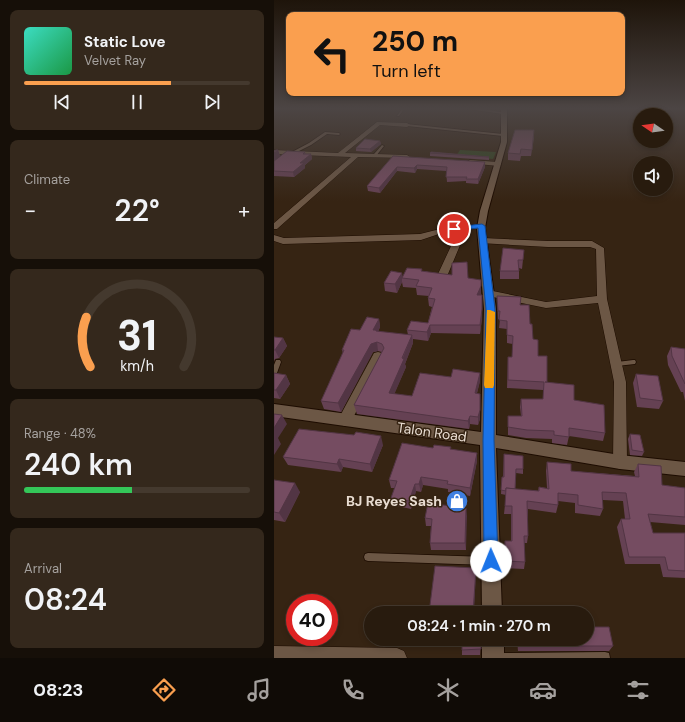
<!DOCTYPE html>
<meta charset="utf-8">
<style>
:root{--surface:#281b0e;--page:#34281c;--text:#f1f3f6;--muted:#a5a19e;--line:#44392e;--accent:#fa9f4f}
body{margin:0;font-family:"DM Sans",sans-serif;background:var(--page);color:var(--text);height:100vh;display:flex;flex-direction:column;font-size:15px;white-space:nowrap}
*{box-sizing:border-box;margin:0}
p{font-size:13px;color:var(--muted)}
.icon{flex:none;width:22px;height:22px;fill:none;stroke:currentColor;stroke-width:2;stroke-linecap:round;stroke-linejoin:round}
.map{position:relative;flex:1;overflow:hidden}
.panel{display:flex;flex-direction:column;gap:10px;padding:10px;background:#160f08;width:274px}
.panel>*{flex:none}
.top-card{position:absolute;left:12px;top:12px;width:339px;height:84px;border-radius:8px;box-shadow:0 2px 6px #0003,0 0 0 1px var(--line);background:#fa9f4f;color:#111;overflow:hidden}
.needle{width:26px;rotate:283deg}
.tools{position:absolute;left:359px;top:108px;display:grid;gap:8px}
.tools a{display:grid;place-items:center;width:40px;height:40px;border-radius:50%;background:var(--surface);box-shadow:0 2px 6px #0003,0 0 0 1px var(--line);font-size:20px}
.speed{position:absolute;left:12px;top:594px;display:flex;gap:8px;font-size:20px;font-weight:700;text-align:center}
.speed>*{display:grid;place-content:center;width:52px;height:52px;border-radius:50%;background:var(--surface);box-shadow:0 2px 6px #0003,0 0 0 1px var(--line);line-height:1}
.speed .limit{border:6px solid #d22;background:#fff;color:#111}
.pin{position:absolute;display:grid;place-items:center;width:34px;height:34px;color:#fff;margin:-17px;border:2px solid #fff;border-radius:50%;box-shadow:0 1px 4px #0007}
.me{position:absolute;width:44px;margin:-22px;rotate:359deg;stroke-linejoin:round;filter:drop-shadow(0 0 3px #0008)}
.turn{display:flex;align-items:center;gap:14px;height:84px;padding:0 20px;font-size:18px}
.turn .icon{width:52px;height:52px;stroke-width:2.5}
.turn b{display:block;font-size:28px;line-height:34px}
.big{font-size:30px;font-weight:600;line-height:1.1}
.panel .widget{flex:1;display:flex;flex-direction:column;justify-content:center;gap:6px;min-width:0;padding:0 14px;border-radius:8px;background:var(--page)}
.panel .dial{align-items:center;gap:0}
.dial svg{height:104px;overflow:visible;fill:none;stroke:var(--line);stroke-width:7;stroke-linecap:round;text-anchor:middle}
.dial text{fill:var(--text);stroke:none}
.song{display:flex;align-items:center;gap:12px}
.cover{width:48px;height:48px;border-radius:6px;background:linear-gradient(135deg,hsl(170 70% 55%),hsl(140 70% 35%))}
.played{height:4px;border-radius:2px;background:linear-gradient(90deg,var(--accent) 65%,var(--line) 65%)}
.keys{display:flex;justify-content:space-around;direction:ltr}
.heat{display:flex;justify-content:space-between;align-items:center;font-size:22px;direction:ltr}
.charge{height:6px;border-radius:3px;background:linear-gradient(90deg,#34c759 48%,var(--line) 0)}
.trip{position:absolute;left:90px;top:606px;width:230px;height:40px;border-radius:20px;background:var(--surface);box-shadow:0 2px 6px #0003,0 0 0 1px var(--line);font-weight:600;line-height:40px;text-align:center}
.tabs{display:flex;height:64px;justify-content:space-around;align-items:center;background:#100b06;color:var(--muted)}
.tabs .icon{width:28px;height:28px}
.tabs .current{color:var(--accent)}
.tabs b{font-size:18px;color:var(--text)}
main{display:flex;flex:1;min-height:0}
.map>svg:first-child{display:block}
.green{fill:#344622}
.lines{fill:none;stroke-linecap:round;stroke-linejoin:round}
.service-casing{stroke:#1d0c00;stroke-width:1.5}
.minor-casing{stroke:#1d0c00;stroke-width:1}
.tertiary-casing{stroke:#1d0c00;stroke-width:2}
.service{fill:#6c5745;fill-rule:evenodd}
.minor{fill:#6c5745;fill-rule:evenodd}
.tertiary{fill:#6c5745;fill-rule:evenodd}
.wall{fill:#654153}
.shaded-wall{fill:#523544}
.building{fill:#754c61;stroke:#523544}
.route{fill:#1a73e8;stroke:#114b97}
.slow{fill:#f59e0b}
.labels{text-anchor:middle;stroke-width:3;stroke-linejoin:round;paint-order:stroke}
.near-street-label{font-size:14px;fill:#e8dcd1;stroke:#362413}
.near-poi-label{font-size:14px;font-weight:bold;fill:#e8dcd1;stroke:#362413;text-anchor:end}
</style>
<main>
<section class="panel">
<div class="widget">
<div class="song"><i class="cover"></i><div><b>Static Love</b><p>Velvet Ray</p></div></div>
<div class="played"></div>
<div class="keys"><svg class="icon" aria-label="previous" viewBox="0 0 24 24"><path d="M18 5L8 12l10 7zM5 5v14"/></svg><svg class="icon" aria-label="pause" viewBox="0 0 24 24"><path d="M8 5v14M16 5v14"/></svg><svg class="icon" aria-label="next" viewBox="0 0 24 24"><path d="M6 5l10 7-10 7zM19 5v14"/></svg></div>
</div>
<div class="widget"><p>Climate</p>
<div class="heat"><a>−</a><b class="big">22°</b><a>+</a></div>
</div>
<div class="widget dial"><svg viewBox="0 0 100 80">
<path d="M14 69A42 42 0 1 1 86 69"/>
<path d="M14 69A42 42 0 0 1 11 31" stroke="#fa9f4f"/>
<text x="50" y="56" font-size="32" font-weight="700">31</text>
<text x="50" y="72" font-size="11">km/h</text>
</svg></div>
<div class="widget"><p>Range · 48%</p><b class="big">240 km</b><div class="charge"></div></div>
<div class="widget"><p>Arrival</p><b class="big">08:24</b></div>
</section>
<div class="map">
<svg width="411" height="658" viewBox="0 0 411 658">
<rect width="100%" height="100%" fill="#362413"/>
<path class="green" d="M186 150 222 152 219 159 182 156Z"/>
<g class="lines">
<g class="service-casing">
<g id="service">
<path d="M128 109H130L125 116H123Z"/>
<path d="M132 124 229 134 230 135 229 136 133 126Z"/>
<path d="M51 132 65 133 66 134 65 135 53 134 37 145 21 153 18 152 35 143Z"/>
<path d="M108 145 110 146 102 156H100V154Z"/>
<path d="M2 360H6L7 362 3 373 2 375H0V365Z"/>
<path d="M359 360H361L362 362 361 364 343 366H341L340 364 341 362H343Z"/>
<path d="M94 553 214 557 217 558 218 561 217 564 214 565 94 561 91 560 90 557 91 554Z"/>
<path d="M331 652 335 653 336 658H219L220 654 224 653Z"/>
</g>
</g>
<g class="minor-casing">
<g id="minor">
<path d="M194 109H210L231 113 229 114Z"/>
<path d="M103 122 133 123 136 125 133 127 106 125 71 153 133 155 136 157 135 158 84 157 3 229H0V223L77 157 0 154V150L64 153Z"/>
<path d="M196 160 224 162 227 164 224 166 194 163 193 162Z"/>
<path d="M208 224H211V228L193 229 192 231 174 274 169 277 164 274 184 231 171 232 147 240 9 244 0 241V235L10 238 146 234 170 228Z"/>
<path d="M209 238 274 241H318L330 248 333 299 352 382 353 462 351 467 346 469 341 467 339 462 340 382 324 303 272 308 214 296 209 293 214 290 272 302 323 296 322 249 316 247H274L206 243 205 241 206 239Z"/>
<path d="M104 352 108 353 110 356 76 424 71 426 66 424 64 420 66 416 100 353Z"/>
<path d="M0 646 123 648 130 651 133 658H0Z"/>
</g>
</g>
<g class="tertiary-casing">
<g id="tertiary">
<path d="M227 109H233V142L214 211 211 228 222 309V435L346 455 411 462V476L346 469 222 448 228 613H208L206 445 0 416V404L207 432 210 309 203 228 206 211 227 142Z"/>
<rect x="208" y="639" width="22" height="19"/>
</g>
</g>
<use href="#service" class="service"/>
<use href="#minor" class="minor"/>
<use href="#tertiary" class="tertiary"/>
</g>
<g class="wall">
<path d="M260 137 257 156H247L246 161 234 160V153Z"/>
<path d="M106 141 107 144 97 152 82 151V148Z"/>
<path d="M4 150 6 156 2 160 31 152 32 154H37L38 159 31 165V168L20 177 0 176V151Z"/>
<path d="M156 153 215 157V160L156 156Z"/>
<path d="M119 156 211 167 204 184 192 183V181L173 182 172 171 143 169 141 173 123 171 106 193 94 191 93 186Z"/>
<path d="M250 250 248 269 245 268V279H226V271Z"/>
<path d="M148 269V271L194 278 207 286V295L208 318 206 334 157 333 154 341 139 339V343L131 364 132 367 120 394 138 396 177 377 206 373V381L203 393 206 419 204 425 196 424 195 429 83 414 80 405 108 352 104 351 99 352 67 412 50 409 47 401 69 353 68 350 86 330 105 319 106 327 104 332 134 335 133 330 154 323 158 307 155 306 154 298 155 296 143 295 142 288 129 287 128 282 123 293 111 291 110 283 129 277Z"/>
<path d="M223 296 247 297 246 305 256 324 259 339 264 356 273 382 300 400 331 433 329 441 295 436 293 445 278 443V439L252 438 234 435V416H247L246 407 247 399H269V390L233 388 234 357H238L239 344 233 343V329L225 328 226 319H224Z"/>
<path d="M0 337 9 338 13 346 5 358 1 359 0 361Z"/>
<path d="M397 347 411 349V401L409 392H407L394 365 393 356Z"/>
<path d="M0 373 12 375 16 384 6 399 0 398Z"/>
<path d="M362 374 389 401 385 409 363 407 359 383Z"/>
<path d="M356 434 370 452 368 456 356 455 354 439Z"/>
<path d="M109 445 98 472 69 467 67 472 14 465 9 457Z"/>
<path d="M159 448 177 450 203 461 196 496 174 492V489L149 485 147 492 142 491 137 509 119 505 117 498 121 488H117L115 480Z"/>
<path d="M230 454 249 469V474L242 473 241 489 264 491 265 487 273 488 272 471 273 462 297 471 361 476 360 472 364 464 388 485 411 488V525L376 522 379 533H411V578L389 577 386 564H351L343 527 347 519H351L349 501 329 500V509L326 516 301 513V503L284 501V505L282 513 254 509V536L253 543H250L251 562 250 569 230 568V549L231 541H237V514H230L232 495 227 494 228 477H229Z"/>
<path d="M0 480 26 492 11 522 0 520Z"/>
<path d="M192 508V550H157L156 543 157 526H152L151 518Z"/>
<path d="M152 639H207L206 655H188V646L153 644Z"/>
<path d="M243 639H313L339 646 335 651H244Z"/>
</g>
<g class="shaded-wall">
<path d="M106 141 107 144 97 152 96 149Z"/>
<path d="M4 150 6 156 0 161V153Z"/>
<path d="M37 154 38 159 31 165V168L20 177 19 172 26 163Z"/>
<path d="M211 162V167L204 184V179Z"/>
<path d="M143 165V169L141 173 140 168Z"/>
<path d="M123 167V171L106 193 105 188Z"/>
<path d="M128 273 129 278H128V282L123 293 121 284Z"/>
<path d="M207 286V295L203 304V295Z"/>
<path d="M208 309V318L206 334V325Z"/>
<path d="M105 319 106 327 103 334 99 330Z"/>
<path d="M156 325 157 333 154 341 153 332Z"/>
<path d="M138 335 139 343 131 364 132 367 117 402 115 393Z"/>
<path d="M9 338 13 346 5 358 1 350Z"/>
<path d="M103 342 104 351 99 352 67 412 64 403 97 344Z"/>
<path d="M206 373V381L201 401V393Z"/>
<path d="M12 375 16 384 6 399 2 390Z"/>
<path d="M206 394V419L204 425V417Z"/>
<path d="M8 415 13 424 4 438 7 444 0 455V428Z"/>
<path d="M196 416V424L195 429 194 421Z"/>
<path d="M107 436 109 445 98 472 96 464Z"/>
<path d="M203 453V461L196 496V488Z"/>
<path d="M65 459 69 467 67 472 63 464Z"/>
<path d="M147 477 149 485 147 492 145 484Z"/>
<path d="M21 483 26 492 11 522 5 513Z"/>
<path d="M141 484 142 491 137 509 135 501Z"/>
<path d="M192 508 193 516 192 550 191 543Z"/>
<path d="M202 568 200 613H199Z"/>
</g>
<g class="building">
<path d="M241 130H260L258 150 247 149 246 154 234 153Z"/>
<path d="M91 139 106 141 96 149 82 148Z"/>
<path d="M2 150H4L0 153V151Z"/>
<path d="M13 151 31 152 29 154H37L26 163H30L19 172 0 171V161Z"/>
<path d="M157 152 215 157 156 153Z"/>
<path d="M119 156 211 162 204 179H192L193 177H172L173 167 143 165 140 168 123 167 105 188 93 186Z"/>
<path d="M229 248 250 250 249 260H244L245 271H226Z"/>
<path d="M193 262 194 278 207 280V286L203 295H208V309L206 325H156L153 332 133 330 137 321 154 323 161 299 154 298 158 288 142 286 145 280 128 278 133 268 148 269 147 271 178 275V263Z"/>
<path d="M117 271 128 273 121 284 110 283Z"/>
<path d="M223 296 247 297 246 305H255L256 324H258L259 339 264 340V356H273V382H271L300 385V400L330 405 331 433 295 428V437L280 435V431L253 430 234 427V416H248L247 399H269L270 382 234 380V357H238L239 336 233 335V321L225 320 226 311H224Z"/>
<path d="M93 317 105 319 99 330H102V331L138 335 128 358 130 359 115 393 138 396 146 373 177 377 179 369 206 373 201 393 206 394V410L204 417 196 416 194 421 80 405 110 348 108 344 103 342 97 344 64 403 47 401 70 350H68L77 329 86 330Z"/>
<path d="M0 337 9 338 1 350H0Z"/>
<path d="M397 347 411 349V384L398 356Z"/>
<path d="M0 373 12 375 2 390H0Z"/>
<path d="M362 374 384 376 389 401 366 398Z"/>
<path d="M0 414 8 415 0 428Z"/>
<path d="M25 429 80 435 82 432 107 436 96 464 65 459 63 464 9 457Z"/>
<path d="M356 434 366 435 370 452 358 450Z"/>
<path d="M128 443 159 448 160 445 177 447 176 449 203 453 196 488 173 484 174 481 147 477 145 484H141L135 501 117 498 123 481 115 480Z"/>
<path d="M230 454 249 456V469H242L241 489 232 488V491L227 490 228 477H230Z"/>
<path d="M273 462 297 464V471L365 477 364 464 387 466 388 485 411 488V517L374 514 379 533H411V571L394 570 391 557H355L347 519H356L352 493 328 492 329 509 304 505V495L284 493V505L253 501 254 536H250L251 562 231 561V541H238V506H231L232 488 265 491V487L275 489Z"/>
<path d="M0 480 21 483 5 513 0 512Z"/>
<path d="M154 503 192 508 191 543H156L158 519 151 518Z"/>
<path d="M161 566 202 568 199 613H155Z"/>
<path d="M313 627H335L339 646H245V639H313Z"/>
<path d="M165 639H207V649L188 650V640Z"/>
</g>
<linearGradient id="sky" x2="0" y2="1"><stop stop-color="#1e140a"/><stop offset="0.54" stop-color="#4c4544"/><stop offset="1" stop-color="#4c4544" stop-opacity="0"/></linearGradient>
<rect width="411" height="201" fill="url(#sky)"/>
<path class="route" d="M208 224 211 226 221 309 220 440 224 561 222 566 217 568 212 566 210 561 209 440 212 309 204 228 180 231 177 229 180 227Z"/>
<path class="slow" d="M213 310H216L221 312 220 385 219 388H211L210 385Z"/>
<defs>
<g id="shop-disc" transform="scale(1.15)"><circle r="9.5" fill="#3f7fe0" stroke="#362413"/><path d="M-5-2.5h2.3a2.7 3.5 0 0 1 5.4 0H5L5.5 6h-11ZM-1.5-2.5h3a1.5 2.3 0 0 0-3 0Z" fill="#fff"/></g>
</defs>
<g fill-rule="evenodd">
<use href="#shop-disc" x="183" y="501"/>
</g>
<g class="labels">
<g class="near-street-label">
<text transform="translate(158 432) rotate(8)" y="5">Talon Road</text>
</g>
<g class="near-poi-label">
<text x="168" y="506">BJ Reyes Sash</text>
</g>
</g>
</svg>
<div class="tools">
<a><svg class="needle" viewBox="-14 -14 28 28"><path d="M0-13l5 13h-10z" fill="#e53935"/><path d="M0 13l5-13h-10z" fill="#a5a19e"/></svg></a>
<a><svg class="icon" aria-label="sound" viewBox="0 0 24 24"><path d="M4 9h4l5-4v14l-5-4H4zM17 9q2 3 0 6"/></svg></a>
</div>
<div class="speed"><div class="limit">40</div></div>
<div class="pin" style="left:180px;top:229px;background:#d93025"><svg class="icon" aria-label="arrive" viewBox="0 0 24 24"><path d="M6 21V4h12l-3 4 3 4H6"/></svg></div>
<svg class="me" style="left:217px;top:561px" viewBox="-20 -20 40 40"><circle r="19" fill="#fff"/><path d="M0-13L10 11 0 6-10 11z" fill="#1a73e8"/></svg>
<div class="trip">08:24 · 1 min · 270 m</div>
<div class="top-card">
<div class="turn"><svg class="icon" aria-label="left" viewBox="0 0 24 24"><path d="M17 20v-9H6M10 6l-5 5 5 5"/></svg><div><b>250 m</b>Turn left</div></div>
</div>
</div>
</main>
<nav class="tabs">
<b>08:23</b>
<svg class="icon current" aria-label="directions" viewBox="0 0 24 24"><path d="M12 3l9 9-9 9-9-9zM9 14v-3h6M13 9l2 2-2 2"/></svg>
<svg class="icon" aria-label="music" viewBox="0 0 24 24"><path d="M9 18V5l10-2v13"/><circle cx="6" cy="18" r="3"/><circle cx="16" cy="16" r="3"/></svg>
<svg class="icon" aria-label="phone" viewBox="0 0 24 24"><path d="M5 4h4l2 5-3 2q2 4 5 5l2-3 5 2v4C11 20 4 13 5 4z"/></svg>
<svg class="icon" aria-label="climate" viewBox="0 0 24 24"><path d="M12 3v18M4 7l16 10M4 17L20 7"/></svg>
<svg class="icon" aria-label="car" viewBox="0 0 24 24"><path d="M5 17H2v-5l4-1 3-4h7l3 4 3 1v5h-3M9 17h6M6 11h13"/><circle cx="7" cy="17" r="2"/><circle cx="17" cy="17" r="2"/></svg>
<svg class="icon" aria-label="filters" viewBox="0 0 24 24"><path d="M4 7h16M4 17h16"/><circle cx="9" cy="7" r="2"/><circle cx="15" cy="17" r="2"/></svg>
</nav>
